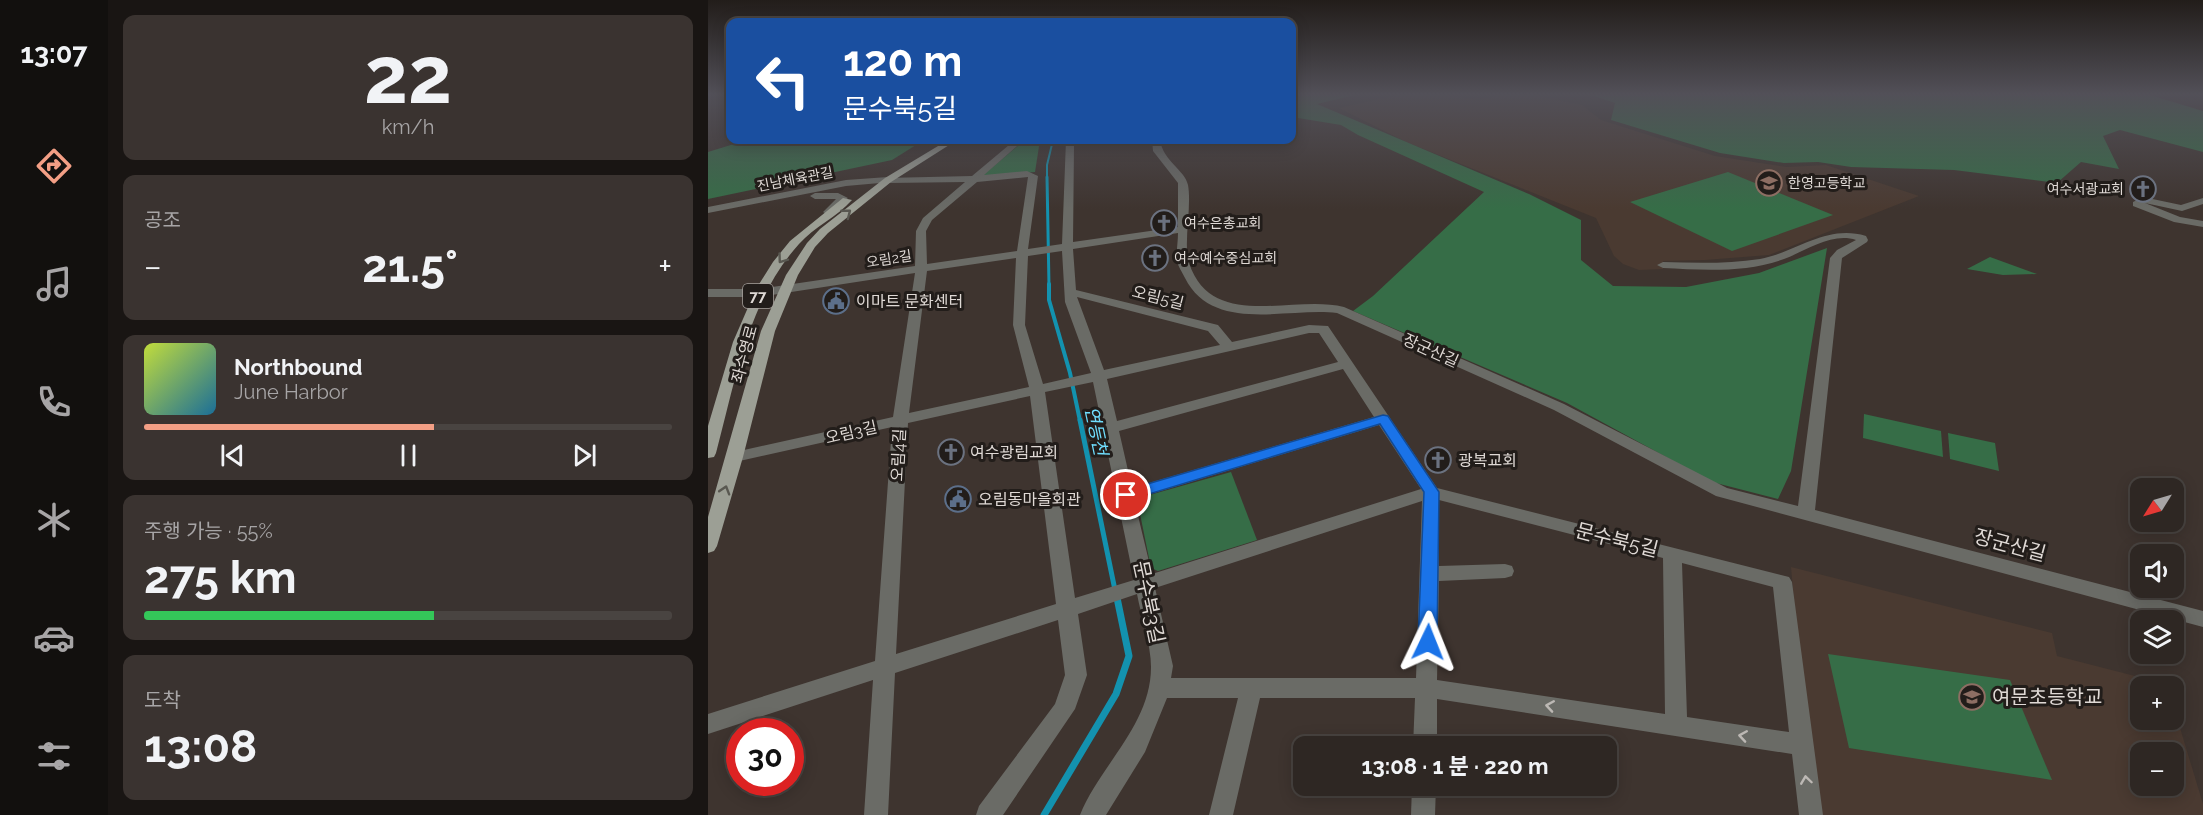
<!DOCTYPE html>
<html lang="ko">
<meta charset="utf-8">
<style>
:root{--surface:#2e2723;--page:#3a3330;--text:#f1f3f6;--muted:#a7a5a6;--line:#494441;--accent:#f39f85}
body{margin:0;font-family:Raleway,"Noto Sans KR",sans-serif;background:var(--page);color:var(--text);height:100vh;display:flex;flex-direction:column;font-size:22px;white-space:nowrap}
*{box-sizing:border-box;margin:0}
p{font-size:20px;color:var(--muted)}
.icon{flex:none;width:33px;height:33px;fill:none;stroke:currentColor;stroke-width:2;stroke-linecap:round;stroke-linejoin:round}
.map{position:relative;flex:1;overflow:hidden}
.panel{display:flex;flex-direction:column;gap:15px;padding:15px;background:#191513;width:600px}
.panel>*{flex:none}
.hud{position:absolute;left:18px;top:18px;width:570px;height:126px;border-radius:12px;box-shadow:0 3px 15px #0003,0 0 0 2px var(--line);background:#1a4fa0;color:#fff;overflow:hidden}
.needle{width:39px;rotate:233deg}
.tools{position:absolute;left:1422px;top:478px;display:grid;gap:12px}
.tools a{display:grid;place-items:center;width:54px;height:54px;border-radius:12px;background:var(--surface);box-shadow:0 3px 15px #0003,0 0 0 2px var(--line);font-size:30px}
.speed{position:absolute;left:18px;top:718px;display:flex;gap:12px;font-size:30px;font-weight:700;text-align:center}
.speed>*{display:grid;place-content:center;width:78px;height:78px;border-radius:50%;background:var(--surface);box-shadow:0 3px 15px #0003,0 0 0 2px var(--line);line-height:1}
.speed .limit{border:9px solid #d22;background:#fff;color:#111}
.pin{position:absolute;display:grid;place-items:center;width:51px;height:51px;color:#fff;margin:-26px;border:3px solid #fff;border-radius:50%;box-shadow:0 2px 6px #0007}
.me{position:absolute;width:66px;margin:-33px;rotate:2deg;stroke-linejoin:round;filter:drop-shadow(0 0 4px #0008)}
.turn{display:flex;align-items:center;gap:21px;height:126px;padding:0 18px;font-size:27px}
.turn .icon{width:78px;height:78px;stroke-width:2.5}
.turn b{display:block;font-size:42px;line-height:51px}
.big{font-size:45px;font-weight:700;line-height:1.1}
.panel .tile{flex:1;display:flex;flex-direction:column;justify-content:center;gap:9px;min-width:0;padding:0 21px;border-radius:12px;background:var(--page)}
.panel .dial{align-items:center;gap:0}
.dial b{font-size:78px;line-height:1}
.song{display:flex;align-items:center;gap:18px}
.cover{width:72px;height:72px;border-radius:9px;background:linear-gradient(135deg,hsl(70 70% 55%),hsl(200 70% 35%))}
.played{height:6px;border-radius:3px;background:linear-gradient(90deg,var(--accent) 55%,var(--line) 55%)}
.keys{display:flex;justify-content:space-around;direction:ltr}
.heat{display:flex;justify-content:space-between;align-items:center;font-size:33px;direction:ltr}
.charge{height:9px;border-radius:4px;background:linear-gradient(90deg,#34c759 55%,var(--line) 0)}
.trip{position:absolute;left:585px;top:736px;width:324px;height:60px;border-radius:12px;background:var(--surface);box-shadow:0 3px 15px #0003,0 0 0 2px var(--line);font-weight:700;line-height:60px;text-align:center}
main{display:flex;flex:1;min-height:0}
.tab-bar{display:flex;flex-direction:column;width:108px;justify-content:space-around;align-items:center;background:#12100e;color:var(--muted)}
.tab-bar .icon{width:42px;height:42px}
.tab-bar .on{color:var(--accent)}
.tab-bar b{font-size:27px;color:var(--text)}
.map>svg:first-child{display:block}
.built{fill:#4a3a31;fill-rule:evenodd}
.green{fill:#366d47}
.lines{fill:none;stroke-linecap:round;stroke-linejoin:round}
.stream-far4{stroke:#1392af;stroke-width:2}
.stream-far3{stroke:#1392af;stroke-width:3}
.stream-far2{stroke:#1392af;stroke-width:4}
.stream-far1{stroke:#1392af;stroke-width:5}
.stream{stroke:#1392af;stroke-width:7}
.minor{fill:#6a6b66;fill-rule:evenodd}
.tertiary{fill:#6a6b66;fill-rule:evenodd}
.primary{fill:#9c9f95;fill-rule:evenodd}
.oneway{stroke:#595851}
.oneway2{stroke:#bcb8b4}
.route{fill:#1a73e8;stroke:#114b97;stroke-width:1.5}
.labels{text-anchor:middle;stroke-width:6;stroke-linejoin:round;paint-order:stroke}
.far-street-label{font-size:14px;fill:#dfd9d5;stroke:#221d1a}
.far-poi-label{font-size:14px;fill:#dfd9d5;stroke:#221d1a;text-anchor:start}
.shield{fill:#221d1a;stroke:#a6a19d;stroke-width:1.5}
.shield-label{font-size:15px;font-weight:bold;fill:#dfd9d5}
.street-label{font-size:16px;fill:#dfd9d5;stroke:#221d1a}
.poi-label{font-size:16px;fill:#dfd9d5;stroke:#221d1a;text-anchor:start}
.water-label{font-size:18px;font-style:italic;fill:#70defe;stroke:#221d1a}
.near-street-label{font-size:20px;fill:#dfd9d5;stroke:#221d1a}
.near-poi-label{font-size:20px;fill:#dfd9d5;stroke:#221d1a;text-anchor:start}
</style>
<main>
<nav class="tab-bar">
<b>13:07</b>
<svg class="icon on" aria-label="directions" viewBox="0 0 24 24"><path d="M12 3l9 9-9 9-9-9zM9 14v-3h6M13 9l2 2-2 2"/></svg>
<svg class="icon" aria-label="music" viewBox="0 0 24 24"><path d="M9 18V5l10-2v13"/><circle cx="6" cy="18" r="3"/><circle cx="16" cy="16" r="3"/></svg>
<svg class="icon" aria-label="phone" viewBox="0 0 24 24"><path d="M5 4h4l2 5-3 2q2 4 5 5l2-3 5 2v4C11 20 4 13 5 4z"/></svg>
<svg class="icon" aria-label="climate" viewBox="0 0 24 24"><path d="M12 3v18M4 7l16 10M4 17L20 7"/></svg>
<svg class="icon" aria-label="car" viewBox="0 0 24 24"><path d="M5 17H2v-5l4-1 3-4h7l3 4 3 1v5h-3M9 17h6M6 11h13"/><circle cx="7" cy="17" r="2"/><circle cx="17" cy="17" r="2"/></svg>
<svg class="icon" aria-label="filters" viewBox="0 0 24 24"><path d="M4 7h16M4 17h16"/><circle cx="9" cy="7" r="2"/><circle cx="15" cy="17" r="2"/></svg>
</nav>
<section class="panel">
<div class="tile dial"><b>22</b><p>km/h</p></div>
<div class="tile"><p>공조</p>
<div class="heat"><a>−</a><b class="big">21.5°</b><a>+</a></div>
</div>
<div class="tile">
<div class="song"><i class="cover"></i><div><b>Northbound</b><p>June Harbor</p></div></div>
<div class="played"></div>
<div class="keys"><svg class="icon" aria-label="previous" viewBox="0 0 24 24"><path d="M18 5L8 12l10 7zM5 5v14"/></svg><svg class="icon" aria-label="pause" viewBox="0 0 24 24"><path d="M8 5v14M16 5v14"/></svg><svg class="icon" aria-label="next" viewBox="0 0 24 24"><path d="M6 5l10 7-10 7zM19 5v14"/></svg></div>
</div>
<div class="tile"><p>주행 가능 · 55%</p><b class="big">275 km</b><div class="charge"></div></div>
<div class="tile"><p>도착</p><b class="big">13:08</b></div>
</section>
<div class="map">
<svg width="1495" height="815" viewBox="0 0 1495 815">
<rect width="100%" height="100%" fill="#3e342f"/>
<g class="built">
<path d="M690 95H736L772 100 792 95H825L874 105 893 120 1007 156 1079 167 1118 165 1211 196 1061 255 997 260 955 261V269L931 270 915 264 906 256 888 218 698 142 631 108Z"/>
<path d="M1083 567 1344 633 1349 656 1458 684 1459 687H1432V720H1466V708L1495 804V815H1112L1097 723ZM1432 753H1466V786H1432Z"/>
</g>
<g class="green">
<path d="M584 95H647L609 104 821 194 873 220V260L905 286 978 287 1051 273 1119 248 1083 471 1070 499 1004 482 859 403 645 311 665 296 776 192 650 135 633 125 584 117Z"/>
<path d="M883 95H1442L1495 111V152L1412 130 1395 136 1411 169 1373 162 1349 183 1246 170 1143 167 1110 162 1076 163 1012 153 903 120 907 103Z"/>
<path d="M39 140H216L184 160 0 199V152Z"/>
<path d="M317 140H332L327 172 274 176Z"/>
<path d="M1020 172 1125 215 1024 251 922 202Z"/>
<path d="M1282 257 1329 274 1295 275 1259 269Z"/>
<path d="M1156 414 1233 431 1235 457 1155 438Z"/>
<path d="M1240 433 1287 443 1291 471 1242 459Z"/>
<path d="M523 472 549 540 450 571 443 568 430 504 438 496Z"/>
<path d="M1120 654 1302 680 1344 780 1141 748Z"/>
</g>
<g class="lines">
<path class="stream-far4" d="M339 179V165L345 140"/>
<path class="stream-far3" d="M339 177 341 286"/>
<path class="stream-far2" d="M341 284V300L362 373 372 421"/>
<path class="stream-far1" d="M372 420 408 595"/>
<path class="stream" d="M336 815 408 694 421 656 408 593"/>
<g class="minor">
<path d="M307 140H316L276 175 319 171 330 176 320 249 354 244 358 140H406L402 143 366 146 365 242 470 227V183L445 151 444 140H452C455 161 477 170 480 185 484 207 475 243 481 263 504 332 585 294 636 307L856 404 1019 488 1090 506 1122 258 1129 250 1148 240C1124 232 1098 251 1076 259 1038 273 995 270 955 268L949 265 955 262C987 263 1020 264 1052 259 1089 252 1118 224 1158 236L1160 240 1159 242 1134 258 1107 510 1495 611V627L1008 496 846 410 629 313C580 307 505 334 477 278 474 272 470 266 469 261 468 252 470 242 470 233L365 249 368 290 510 325 524 342 601 325 620 326 729 488 1081 577 1084 582 1115 815H1091L1084 754 729 699V747H705L707 698H552L525 815H501L530 698H459L437 752 398 815H372C392 765 443 725 443 667 443 645 433 616 429 594L370 614 379 675 367 709 295 815H268L271 806 347 704 357 675 350 620 187 673 180 815H156L165 680 0 734V714L167 661 184 427 27 462 21 461 19 457 21 453 27 452 185 417 207 273 51 297 45 293 51 289 207 266 208 231 215 218 257 182 180 183 175 180 177 178 264 176ZM320 177 309 251 219 264 218 231 224 220 269 182ZM354 251 357 302 383 373 335 384 317 325 320 256ZM308 258 305 325 321 387 201 413 219 271ZM369 297 500 331 512 345 396 370ZM601 333H611L630 362 409 421 399 379ZM635 369 666 417 424 488 411 431ZM385 382 426 580 367 598 337 392ZM322 396 348 604 188 654 200 423ZM671 425 713 489 444 574 426 499ZM731 500 955 558 957 714 729 680 731 581 797 578 804 576 806 571 804 566 797 564 731 566ZM714 501 708 678H463L465 666 447 588ZM974 563 1065 587 1081 732 979 717Z"/>
<path d="M1435 197 1473 205 1495 198V204L1474 211 1437 203 1472 217 1495 221V227L1466 222 1425 206V202Z"/>
<path d="M704 786H728L727 815H703Z"/>
</g>
<g class="tertiary">
<path d="M180 177 185 180 183 182 138 186 0 213V207L138 180Z"/>
<path d="M130 193 140 198 120 215 115 212 128 199H107L102 196 107 193Z"/>
<path d="M0 289H51L57 293 51 297H0Z"/>
</g>
<g class="primary">
<path d="M240 140H249L183 182 120 233 107 247 90 275 67 331 35 457 9 546 6 551 0 553V517L53 331 78 275 99 243 112 229 177 178Z"/>
<path d="M135 198 144 200C129 217 106 227 91 244 40 300 27 383 8 453L6 457 0 458V426L25 342 48 289 65 262 82 241Z"/>
</g>
</g>
<defs><path id="oneway-chevron" d="M-2-3.5L2.5 0L-2 3.5" fill="none" stroke-width="1.6" stroke-linecap="round" stroke-linejoin="round" transform="scale(1.5)"/></defs>
<g class="oneway">
<use href="#oneway-chevron" transform="translate(139 213) rotate(-38)"/>
<use href="#oneway-chevron" transform="translate(74 259) rotate(126)"/>
<use href="#oneway-chevron" transform="translate(17 490) rotate(-73)"/>
</g>
<g class="oneway2">
<use href="#oneway-chevron" transform="translate(842 706) rotate(-171)"/>
<use href="#oneway-chevron" transform="translate(1035 736) rotate(-171)"/>
<use href="#oneway-chevron" transform="translate(1098 780) rotate(-98)"/>
</g>
<linearGradient id="sky" x2="0" y2="1"><stop stop-color="#221d1a"/><stop offset="0.45" stop-color="#525058"/><stop offset="1" stop-color="#525058" stop-opacity="0"/></linearGradient>
<rect width="1495" height="209" fill="url(#sky)"/>
<path class="route" d="M675 415 680 416 731 492 729 642 726 648 720 650 713 648 710 642 716 492 672 424 418 501 412 499 410 495 412 492Z"/>
<defs>
<g id="school-ring" transform="scale(1.35)"><circle r="9.5" fill="#221d1a" stroke="#8d6e63" stroke-width="1.5"/><path d="M0-5L7-2L0 1L-7-2ZM-4 1L0 2.5L4 1V4Q0 6-4 4Z" fill="#8d6e63"/></g>
<g id="church-ring" transform="scale(1.35)"><circle r="9.5" fill="#221d1a" stroke="#6b7280" stroke-width="1.5"/><path d="M-1.2-6h2.4v3.5h3.3v2.4h-3.3V6h-2.4V-.1h-3.3v-2.4h3.3Z" fill="#6b7280"/></g>
<g id="civic-ring" transform="scale(1.35)"><circle r="9.5" fill="#221d1a" stroke="#5c6f8a" stroke-width="1.5"/><path d="M-.6-6.5H3V-4.5H.6V-3L4-1V1h2V6H-6V1h2V-1L-.6-3ZM-1.2 2.5V6h2.4V2.5Z" fill="#5c6f8a"/></g>
</defs>
<g fill-rule="evenodd">
<use href="#school-ring" x="1061" y="183"/>
<use href="#church-ring" x="1435" y="189"/>
<use href="#church-ring" x="456" y="223"/>
<use href="#church-ring" x="447" y="258"/>
<use href="#civic-ring" x="128" y="301"/>
<use href="#church-ring" x="243" y="452"/>
<use href="#church-ring" x="730" y="460"/>
<use href="#civic-ring" x="250" y="499"/>
<use href="#school-ring" x="1264" y="697"/>
</g>
<g class="labels">
<g class="far-street-label">
<text transform="translate(87 179) rotate(-11)" y="5">진남체육관길</text>
<text transform="translate(181 259) rotate(-9)" y="5">오림2길</text>
</g>
<g class="far-poi-label">
<text x="1080" y="188">한영고등학교</text>
<text x="1416" y="194" text-anchor="end">여수서광교회</text>
<text x="476" y="228">여수은총교회</text>
<text x="466" y="263">여수예수중심교회</text>
</g>
<rect class="shield" x="35" y="284" width="30" height="24" rx="4.5"/>
<g class="shield-label">
<text x="50" y="301">77</text>
</g>
<g class="street-label">
<text transform="translate(450 297) rotate(14)" y="6">오림5길</text>
<text transform="translate(723 350) rotate(24)" y="6">장군산길</text>
<text transform="translate(36 354) rotate(-75)" y="6">좌수영로</text>
<text transform="translate(143 432) rotate(-13)" y="6">오림3길</text>
<text transform="translate(190 455) rotate(-87)" y="6">오림4길</text>
</g>
<g class="poi-label">
<text x="148" y="307">이마트 문화센터</text>
<text x="262" y="458">여수광림교회</text>
<text x="750" y="466">광복교회</text>
<text x="270" y="505">오림동마을회관</text>
</g>
<g class="water-label">
<text transform="translate(388 431) rotate(78)" y="6">연등천</text>
</g>
<g class="near-street-label">
<text transform="translate(909 540) rotate(14)" y="7">문수북5길</text>
<text transform="translate(1302 545) rotate(15)" y="7">장군산길</text>
<text transform="translate(441 602) rotate(78)" y="7">문수북3길</text>
</g>
<g class="near-poi-label">
<text x="1284" y="704">여문초등학교</text>
</g>
</g>
</svg>
<div class="tools">
<a><svg class="needle" viewBox="-14 -14 28 28"><path d="M0-13l5 13h-10z" fill="#e53935"/><path d="M0 13l5-13h-10z" fill="#a7a5a6"/></svg></a>
<a><svg class="icon" aria-label="sound" viewBox="0 0 24 24"><path d="M4 9h4l5-4v14l-5-4H4zM17 9q2 3 0 6"/></svg></a>
<a><svg class="icon" aria-label="layers" viewBox="0 0 24 24"><path d="M12 4l9 5-9 5-9-5zM3 14l9 5 9-5"/></svg></a>
<a>+</a>
<a>−</a>
</div>
<div class="speed"><div class="limit">30</div></div>
<div class="pin" style="left:418px;top:495px;background:#d93025"><svg class="icon" aria-label="arrive" viewBox="0 0 24 24"><path d="M6 21V4h12l-3 4 3 4H6"/></svg></div>
<svg class="me" style="left:720px;top:642px" viewBox="-20 -20 40 40"><path d="M0-17L14 15 0 8-14 15z" fill="#1a73e8" stroke="#fff" stroke-width="4"/></svg>
<div class="trip">13:08 · 1 분 · 220 m</div>
<div class="hud">
<div class="turn"><svg class="icon" aria-label="left" viewBox="0 0 24 24"><path d="M17 20v-9H6M10 6l-5 5 5 5"/></svg><div><b>120 m</b>문수북5길</div></div>
</div>
</div>
</main>
